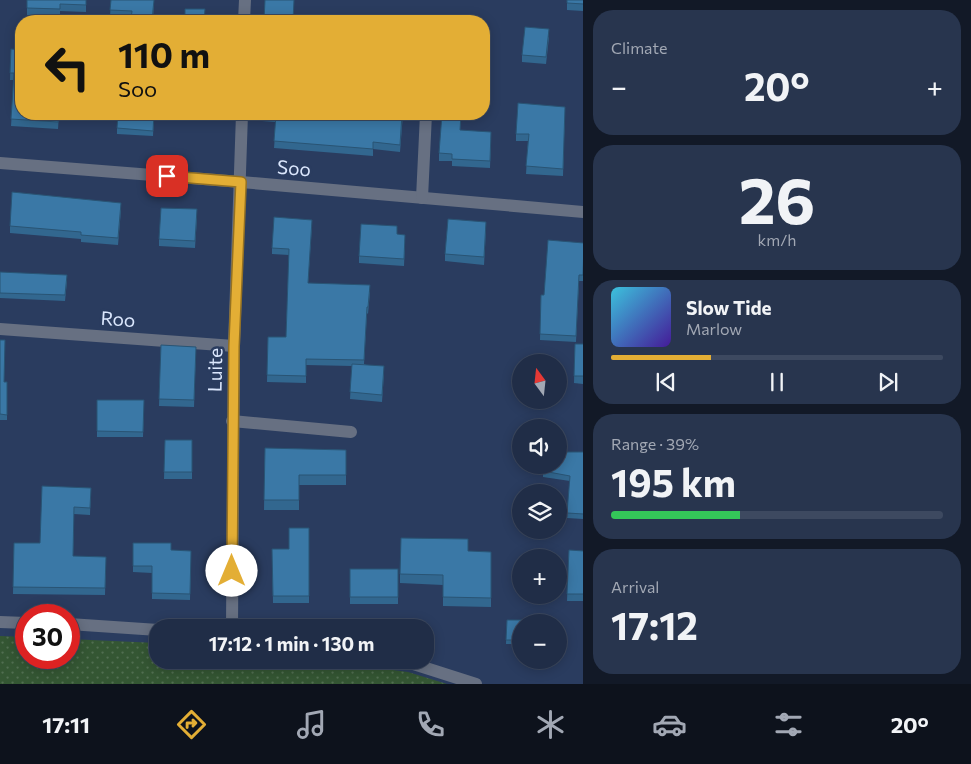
<!DOCTYPE html>
<meta charset="utf-8">
<style>
:root{--surface:#202d47;--page:#28354e;--text:#f1f3f6;--muted:#a2a8b4;--line:#3d4960;--accent:#e3ae35}
body{margin:0;font-family:Commissioner,sans-serif;background:var(--page);color:var(--text);height:100vh;display:flex;flex-direction:column;font-size:19px;white-space:nowrap}
*{box-sizing:border-box;margin:0}
p{font-size:16px;color:var(--muted)}
.icon{flex:none;width:28px;height:28px;fill:none;stroke:currentColor;stroke-width:2;stroke-linecap:round;stroke-linejoin:round}
.map{position:relative;flex:1;overflow:hidden}
.drawer{display:flex;flex-direction:column;gap:10px;padding:10px;background:#121927;width:388px}
.drawer>*{flex:none}
.guide{position:absolute;left:15px;top:15px;width:475px;height:105px;border-radius:20px;box-shadow:0 2px 12px #0003,0 0 0 1px var(--line);background:#e3ae35;color:#111;overflow:hidden}
.needle{width:32px;rotate:345deg}
.controls{position:absolute;left:512px;top:354px;display:grid;gap:10px}
.controls a{display:grid;place-items:center;width:55px;height:55px;border-radius:50%;background:var(--surface);box-shadow:0 2px 12px #0003,0 0 0 1px var(--line);font-size:25px}
.speed{position:absolute;left:15px;top:604px;display:flex;gap:10px;font-size:25px;font-weight:700;text-align:center}
.speed>*{display:grid;place-content:center;width:65px;height:65px;border-radius:50%;background:var(--surface);box-shadow:0 2px 12px #0003,0 0 0 1px var(--line);line-height:1}
.speed .limit{border:8px solid #d22;background:#fff;color:#111}
.pin{position:absolute;display:grid;place-items:center;width:42px;height:42px;color:#fff;margin:-21px;border-radius:10px;box-shadow:0 2px 8px #0006}
.me{position:absolute;width:55px;margin:-28px;rotate:0deg;stroke-linejoin:round;filter:drop-shadow(0 0 4px #0008)}
.turn{display:flex;align-items:center;gap:18px;height:105px;padding:0 20px;font-size:22px}
.turn .icon{width:65px;height:65px;stroke-width:2.5}
.turn b{display:block;font-size:35px;line-height:42px}
.big{font-size:38px;font-weight:700;line-height:1.1}
.drawer .card{flex:1;display:flex;flex-direction:column;justify-content:center;gap:8px;min-width:0;padding:0 18px;border-radius:20px;background:var(--page)}
.drawer .dial{align-items:center;gap:0}
.dial b{font-size:65px;line-height:1}
.song{display:flex;align-items:center;gap:15px}
.cover{width:60px;height:60px;border-radius:8px;background:linear-gradient(135deg,hsl(190 70% 55%),hsl(260 70% 35%))}
.played{height:5px;border-radius:2px;background:linear-gradient(90deg,var(--accent) 30%,var(--line) 30%)}
.keys{display:flex;justify-content:space-around;direction:ltr}
.heat{display:flex;justify-content:space-between;align-items:center;font-size:28px;direction:ltr}
.charge{height:8px;border-radius:4px;background:linear-gradient(90deg,#34c759 39%,var(--line) 0)}
.trip{position:absolute;left:149px;top:619px;width:285px;height:50px;border-radius:20px;background:var(--surface);box-shadow:0 2px 12px #0003,0 0 0 1px var(--line);font-weight:700;line-height:50px;text-align:center}
.tabs{display:flex;height:80px;justify-content:space-around;align-items:center;background:#0d121c;color:var(--muted)}
.tabs .icon{width:35px;height:35px}
.tabs .on{color:var(--accent)}
.tabs b{font-size:22px;color:var(--text)}
main{display:flex;flex:1;min-height:0}
.map>svg:first-child{display:block}
.park{fill:url(#park-dots)}
.lines{fill:none;stroke-linecap:round;stroke-linejoin:round}
.minor{stroke:#677082;stroke-width:12}
.wall{fill:#32678f}
.building{fill:#3a78a6;stroke:#295474}
.route-casing{stroke:#947122;stroke-width:12}
.route{stroke:#e3ae35;stroke-width:9}
.labels{text-anchor:middle;stroke-width:5;stroke-linejoin:round;paint-order:stroke}
.street-label{font-size:19px;fill:#dbe7fd;stroke:#2a3c5f}
</style>
<main>
<div class="map">
<svg width="584" height="684" viewBox="0 0 584 684">
<defs>
<pattern id="park-dots" width="8" height="8" patternUnits="userSpaceOnUse" patternTransform="scale(1.25)"><rect width="8" height="8" fill="#345633"/><path d="M2 2h.1M6 6h.1" fill="none" stroke="#516e51" stroke-width="1.8" stroke-linecap="round"/></pattern>
</defs>
<rect width="100%" height="100%" fill="#2a3c5f"/>
<path class="park" d="M0 636 26 637V658H69V639L157 643 158 660H317L408 672 447 684H0Z"/>
<g class="lines">
<g class="minor">
<path d="M244 21 245 0"/>
<path d="M0 163 241 182 584 212"/>
<path d="M422 198 426 114"/>
<path d="M0 329 234 346"/>
<path d="M232 421 351 432"/>
<path d="M0 622 26 623"/>
<path d="M69 624 158 630"/>
<path d="M232 628 234 346 242 114"/>
<path d="M395 660 404 661 476 684"/>
</g>
</g>
<g class="wall">
<path d="M27 0H86V12L60 11V16L27 15Z"/>
<path d="M111 0H154L153 21H131L132 18 110 17Z"/>
<path d="M567 0H584V11L567 10Z"/>
<path d="M549 37 546 64 522 62V55Z"/>
<path d="M11 49 21 114H59L58 129 11 126 14 80H10Z"/>
<path d="M565 107 563 176 526 174 528 141H516V134Z"/>
<path d="M154 114 153 136 117 134V128Z"/>
<path d="M262 114H403L400 152 373 149V156L274 148 276 122 262 121Z"/>
<path d="M460 130 491 139 490 168 452 166V161H439V153Z"/>
<path d="M121 210 118 245 81 242V239L10 233V226Z"/>
<path d="M197 217 195 248 159 246V239Z"/>
<path d="M312 226 308 283 370 292 368 314 367 313 364 364 384 373 382 402 350 399 352 366 306 365V383L267 382 268 337H286L289 255 272 254V248Z"/>
<path d="M486 229 484 265 445 261V254Z"/>
<path d="M397 234 405 242 404 266 359 263V256Z"/>
<path d="M584 243 583 281H579L576 342 540 340 541 295H544Z"/>
<path d="M0 272 67 281 65 301 0 298Z"/>
<path d="M0 340 4 382H7V420H0Z"/>
<path d="M575 344H584V384L574 383Z"/>
<path d="M161 345 196 347 194 407 159 406Z"/>
<path d="M97 400H144L143 437H97Z"/>
<path d="M165 440H192V479H164Z"/>
<path d="M265 448 346 450V485H299V510H264Z"/>
<path d="M566 452H584V519L567 518 570 481 543 477V471Z"/>
<path d="M91 488 90 515 74 514 73 556 106 557 105 595 13 594 14 543H40Z"/>
<path d="M309 528V603H273L272 549H289Z"/>
<path d="M133 543 171 550 191 551 190 600 152 599V573L133 572Z"/>
<path d="M569 550 584 551V601H567Z"/>
<path d="M468 551 491 552V607L443 606V585L400 583V574Z"/>
<rect x="350" y="569" width="48" height="35"/>
<path d="M507 620 521 622V644H506Z"/>
</g>
<g class="building">
<path d="M27 0H86V5L60 4V9L27 8Z"/>
<path d="M111 0H154L152 20 131 19 132 11 110 10Z"/>
<path d="M265 0H294L293 21H264Z"/>
<path d="M567 0H584V4L567 3Z"/>
<path d="M185 9H205L204 21H185Z"/>
<path d="M525 27 549 29 546 57 522 55Z"/>
<path d="M11 49 21 50V114H59L58 122 11 119 14 73H10Z"/>
<path d="M518 103 565 107 563 169 526 166 529 134H516Z"/>
<path d="M118 114H154L153 131 117 128Z"/>
<path d="M262 114H402L400 145 373 142V149L274 141 276 115Z"/>
<path d="M442 114H461L460 130 491 132 490 161 452 159V154L439 153Z"/>
<path d="M12 192 121 203 118 238 81 235V232L10 226Z"/>
<path d="M161 208 197 209 195 241 159 239Z"/>
<path d="M274 217 312 220 308 283 370 285 368 307H367L364 360 306 359V376L267 375 268 337H286L289 249 272 248Z"/>
<path d="M448 219 486 222 484 257 445 254Z"/>
<path d="M361 224 397 226V234L405 235 404 259 359 256Z"/>
<path d="M548 240 584 243 583 275H579L576 336 540 334 541 295H544Z"/>
<path d="M0 272 67 275 65 295 0 293Z"/>
<path d="M0 340H5L4 382H7V415L0 414Z"/>
<path d="M575 344H584V376H574Z"/>
<path d="M161 345 196 347 194 400 159 399Z"/>
<path d="M352 364 384 366 382 395 350 392Z"/>
<path d="M97 400H144L143 432 97 431Z"/>
<path d="M165 440H192V472H164Z"/>
<path d="M559 447 566 448 565 452H584V514L567 513 570 476 543 471 544 465H559Z"/>
<path d="M265 448 346 450V475H299V500H264Z"/>
<path d="M42 486 91 488 90 508 74 507 73 556 106 557 105 588 13 587 14 543H40Z"/>
<path d="M289 528H309V596H273L272 549H289Z"/>
<path d="M401 538 468 539V551L491 552V598L443 597V575L400 574Z"/>
<path d="M133 543H171V550L191 551 190 594 152 593V566H133Z"/>
<path d="M569 550 584 551V594H567Z"/>
<rect x="350" y="569" width="48" height="28"/>
<path d="M507 620H526V622H521V640H506Z"/>
</g>
<g class="lines">
<g class="route-casing">
<path id="route" d="M167 176 241 182 234 346 232 571"/>
</g>
<use href="#route" class="route"/>
</g>
<g class="labels">
<g class="street-label">
<text transform="translate(294 168) rotate(5)" y="7">Soo</text>
<text transform="translate(118 319) rotate(4)" y="7">Roo</text>
<text transform="translate(215 370) rotate(-89)" y="7">Luite</text>
</g>
</g>
</svg>
<div class="controls">
<a><svg class="needle" viewBox="-14 -14 28 28"><path d="M0-13l5 13h-10z" fill="#e53935"/><path d="M0 13l5-13h-10z" fill="#a2a8b4"/></svg></a>
<a><svg class="icon" aria-label="sound" viewBox="0 0 24 24"><path d="M4 9h4l5-4v14l-5-4H4zM17 9q2 3 0 6"/></svg></a>
<a><svg class="icon" aria-label="layers" viewBox="0 0 24 24"><path d="M12 4l9 5-9 5-9-5zM3 14l9 5 9-5"/></svg></a>
<a>+</a>
<a>−</a>
</div>
<div class="speed"><div class="limit">30</div></div>
<div class="pin" style="left:167px;top:176px;background:#d93025"><svg class="icon" aria-label="arrive" viewBox="0 0 24 24"><path d="M6 21V4h12l-3 4 3 4H6"/></svg></div>
<svg class="me" style="left:232px;top:571px" viewBox="-20 -20 40 40"><circle r="19" fill="#fff"/><path d="M0-13L10 11 0 6-10 11z" fill="#e3ae35"/></svg>
<div class="trip">17:12 · 1 min · 130 m</div>
<div class="guide">
<div class="turn"><svg class="icon" aria-label="left" viewBox="0 0 24 24"><path d="M17 20v-9H6M10 6l-5 5 5 5"/></svg><div><b>110 m</b>Soo</div></div>
</div>
</div>
<section class="drawer">
<div class="card"><p>Climate</p>
<div class="heat"><a>−</a><b class="big">20°</b><a>+</a></div>
</div>
<div class="card dial"><b>26</b><p>km/h</p></div>
<div class="card">
<div class="song"><i class="cover"></i><div><b>Slow Tide</b><p>Marlow</p></div></div>
<div class="played"></div>
<div class="keys"><svg class="icon" aria-label="previous" viewBox="0 0 24 24"><path d="M18 5L8 12l10 7zM5 5v14"/></svg><svg class="icon" aria-label="pause" viewBox="0 0 24 24"><path d="M8 5v14M16 5v14"/></svg><svg class="icon" aria-label="next" viewBox="0 0 24 24"><path d="M6 5l10 7-10 7zM19 5v14"/></svg></div>
</div>
<div class="card"><p>Range · 39%</p><b class="big">195 km</b><div class="charge"></div></div>
<div class="card"><p>Arrival</p><b class="big">17:12</b></div>
</section>
</main>
<nav class="tabs">
<b>17:11</b>
<svg class="icon on" aria-label="directions" viewBox="0 0 24 24"><path d="M12 3l9 9-9 9-9-9zM9 14v-3h6M13 9l2 2-2 2"/></svg>
<svg class="icon" aria-label="music" viewBox="0 0 24 24"><path d="M9 18V5l10-2v13"/><circle cx="6" cy="18" r="3"/><circle cx="16" cy="16" r="3"/></svg>
<svg class="icon" aria-label="phone" viewBox="0 0 24 24"><path d="M5 4h4l2 5-3 2q2 4 5 5l2-3 5 2v4C11 20 4 13 5 4z"/></svg>
<svg class="icon" aria-label="climate" viewBox="0 0 24 24"><path d="M12 3v18M4 7l16 10M4 17L20 7"/></svg>
<svg class="icon" aria-label="car" viewBox="0 0 24 24"><path d="M5 17H2v-5l4-1 3-4h7l3 4 3 1v5h-3M9 17h6M6 11h13"/><circle cx="7" cy="17" r="2"/><circle cx="17" cy="17" r="2"/></svg>
<svg class="icon" aria-label="filters" viewBox="0 0 24 24"><path d="M4 7h16M4 17h16"/><circle cx="9" cy="7" r="2"/><circle cx="15" cy="17" r="2"/></svg>
<b>20°</b>
</nav>
